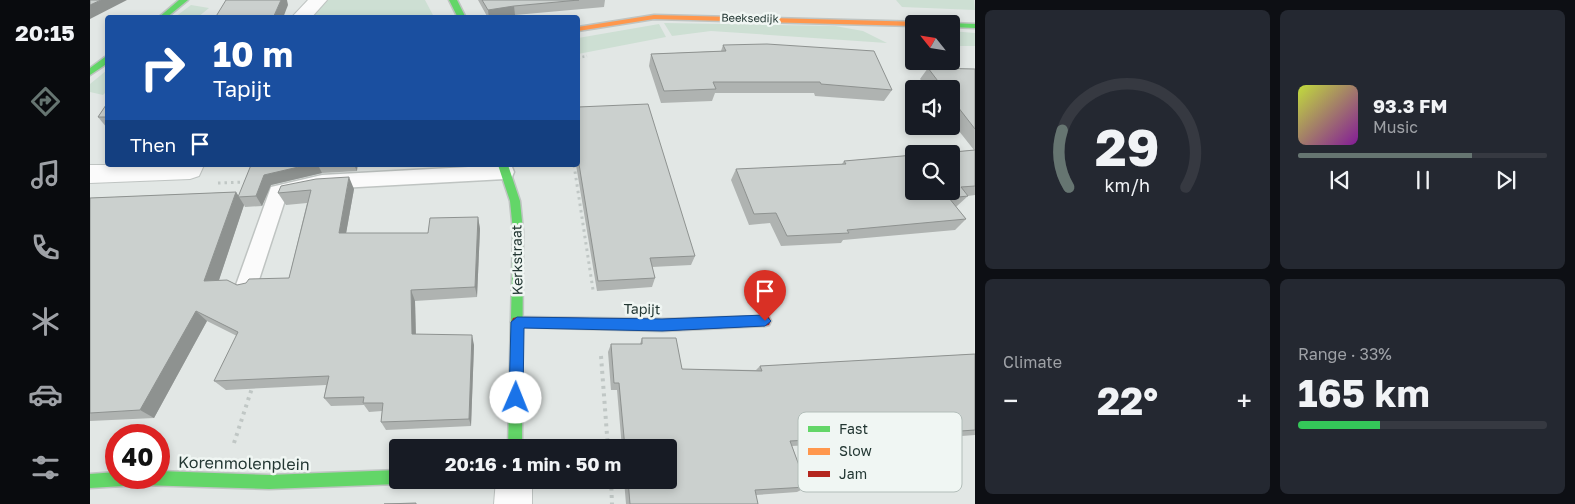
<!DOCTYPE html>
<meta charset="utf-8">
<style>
:root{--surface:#171b24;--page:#242831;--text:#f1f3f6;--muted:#9ea1a6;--line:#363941;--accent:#667571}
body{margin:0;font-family:"Golos Text",sans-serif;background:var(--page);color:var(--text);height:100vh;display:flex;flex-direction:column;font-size:19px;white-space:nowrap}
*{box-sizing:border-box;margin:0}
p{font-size:16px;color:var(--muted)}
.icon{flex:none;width:28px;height:28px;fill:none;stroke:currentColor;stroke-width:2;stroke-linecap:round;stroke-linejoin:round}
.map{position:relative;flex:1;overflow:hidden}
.side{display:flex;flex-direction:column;gap:10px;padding:10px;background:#0d0f14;width:600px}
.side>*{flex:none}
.banner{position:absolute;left:15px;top:15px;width:475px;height:152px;border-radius:5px;box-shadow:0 2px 8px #0003;background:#1a4fa0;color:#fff;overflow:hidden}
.needle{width:32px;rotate:300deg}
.fabs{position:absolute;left:815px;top:15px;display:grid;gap:10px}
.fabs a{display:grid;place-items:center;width:55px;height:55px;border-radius:5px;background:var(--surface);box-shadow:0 2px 8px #0003;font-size:25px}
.speed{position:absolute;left:15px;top:424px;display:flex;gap:10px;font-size:25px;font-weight:700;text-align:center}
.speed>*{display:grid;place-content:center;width:65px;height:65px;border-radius:50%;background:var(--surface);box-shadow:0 2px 8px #0003;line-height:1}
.speed .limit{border:8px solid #d22;background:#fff;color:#111}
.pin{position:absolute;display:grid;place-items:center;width:42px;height:42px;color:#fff;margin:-51px -21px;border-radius:50% 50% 50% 0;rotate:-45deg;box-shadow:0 0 5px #0007}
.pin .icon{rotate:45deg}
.me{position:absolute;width:55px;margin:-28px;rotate:1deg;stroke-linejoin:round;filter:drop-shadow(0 0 4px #0008)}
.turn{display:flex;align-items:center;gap:18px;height:105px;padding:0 25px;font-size:22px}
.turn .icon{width:65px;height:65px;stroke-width:2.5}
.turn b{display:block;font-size:35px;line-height:42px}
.then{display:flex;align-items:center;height:48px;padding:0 25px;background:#0003;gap:10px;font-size:19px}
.big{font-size:38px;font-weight:700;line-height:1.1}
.side .tile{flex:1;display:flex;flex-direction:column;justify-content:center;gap:8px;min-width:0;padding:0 18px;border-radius:8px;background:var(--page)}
.side .dial{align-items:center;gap:0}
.dial svg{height:130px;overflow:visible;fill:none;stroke:var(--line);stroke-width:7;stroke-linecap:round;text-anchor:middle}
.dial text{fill:var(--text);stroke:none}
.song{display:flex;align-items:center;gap:15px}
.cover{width:60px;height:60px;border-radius:8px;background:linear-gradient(135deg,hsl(70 70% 55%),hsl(290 70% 35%))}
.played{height:5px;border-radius:2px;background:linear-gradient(90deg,var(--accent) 70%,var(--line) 70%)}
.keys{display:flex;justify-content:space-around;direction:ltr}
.heat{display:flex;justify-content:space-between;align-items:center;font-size:28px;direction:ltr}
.charge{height:8px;border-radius:4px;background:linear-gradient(90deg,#34c759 33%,var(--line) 0)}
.side .tiles{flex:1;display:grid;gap:10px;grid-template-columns:repeat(2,1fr)}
.trip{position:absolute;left:299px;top:439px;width:288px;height:50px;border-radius:5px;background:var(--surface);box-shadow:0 2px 8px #0003;font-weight:700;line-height:50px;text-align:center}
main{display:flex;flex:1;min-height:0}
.tab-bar{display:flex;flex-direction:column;width:90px;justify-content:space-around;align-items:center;background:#090b0e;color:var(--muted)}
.tab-bar .icon{width:35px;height:35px}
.tab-bar .selected{color:var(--accent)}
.tab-bar b{font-size:22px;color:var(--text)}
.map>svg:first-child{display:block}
.green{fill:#cddfd3}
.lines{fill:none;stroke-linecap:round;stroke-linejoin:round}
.lane-casing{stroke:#bfc4c2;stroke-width:3}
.street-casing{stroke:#bfc4c2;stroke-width:2}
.fast-casing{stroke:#bfc4c2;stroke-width:3}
.slow-casing{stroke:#bfc4c2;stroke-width:3}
.jam-casing{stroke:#bfc4c2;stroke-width:3}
.path-far2{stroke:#c0c7c5;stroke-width:2.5;stroke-dasharray:2 2.5;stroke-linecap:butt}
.path-far1{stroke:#c0c7c5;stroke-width:3;stroke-dasharray:2.5 4;stroke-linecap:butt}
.path{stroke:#c0c7c5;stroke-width:4;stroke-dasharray:3 4.5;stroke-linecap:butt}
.lane{fill:#fbfbfb;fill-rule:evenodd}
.street{fill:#fbfbfb;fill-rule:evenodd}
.fast{fill:#63d668;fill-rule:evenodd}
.slow{fill:#ff974d;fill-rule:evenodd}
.jam{fill:#b3261e;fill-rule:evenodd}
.wall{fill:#afb3b1}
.shaded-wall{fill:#8e9290}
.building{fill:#cbd0ce;stroke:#8e9290}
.route{fill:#1a73e8;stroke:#114b97}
.labels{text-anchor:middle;stroke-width:5;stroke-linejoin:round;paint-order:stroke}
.far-street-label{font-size:11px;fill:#233733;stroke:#f0f6f3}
.street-label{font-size:14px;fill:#233733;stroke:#f0f6f3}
.near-street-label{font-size:16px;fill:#233733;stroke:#f0f6f3}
.key{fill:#f0f6f3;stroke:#b2bdb9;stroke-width:1}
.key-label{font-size:14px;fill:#233733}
</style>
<main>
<nav class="tab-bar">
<b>20:15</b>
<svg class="icon selected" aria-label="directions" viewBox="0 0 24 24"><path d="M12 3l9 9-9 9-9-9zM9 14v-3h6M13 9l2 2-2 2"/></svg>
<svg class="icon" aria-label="music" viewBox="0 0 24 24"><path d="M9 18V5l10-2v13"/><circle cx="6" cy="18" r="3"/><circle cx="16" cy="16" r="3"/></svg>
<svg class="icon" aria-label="phone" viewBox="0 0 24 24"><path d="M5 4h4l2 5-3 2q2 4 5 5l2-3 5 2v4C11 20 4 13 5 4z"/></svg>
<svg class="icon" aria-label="climate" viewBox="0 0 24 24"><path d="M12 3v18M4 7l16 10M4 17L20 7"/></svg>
<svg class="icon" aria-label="car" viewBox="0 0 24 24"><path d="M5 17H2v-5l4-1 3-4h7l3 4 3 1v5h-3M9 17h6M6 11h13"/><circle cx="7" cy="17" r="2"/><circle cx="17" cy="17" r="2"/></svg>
<svg class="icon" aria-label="filters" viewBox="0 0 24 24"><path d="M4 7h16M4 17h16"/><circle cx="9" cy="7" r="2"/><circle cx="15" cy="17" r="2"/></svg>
</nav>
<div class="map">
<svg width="885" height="504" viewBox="0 0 885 504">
<rect width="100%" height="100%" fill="#e2e7e5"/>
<g class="green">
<path d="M238 0H335L344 17 221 18Z"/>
<path d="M806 0H884L885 10 812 7Z"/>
<path d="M101 5 119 8 108 17H85Z"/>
<path d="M574 23 745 26 773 31 797 43 621 31 582 36Z"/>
<path d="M569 24 576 37 488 54V38Z"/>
<path d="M861 31 885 33V46H861Z"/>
<path d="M17 70V91L13 95 0 92V84Z"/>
</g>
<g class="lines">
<g class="lane-casing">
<path id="lane" d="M415 165 422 167 424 172 422 177 415 179 232 189 196 197 165 292 157 294 149 292 146 285 181 187 232 175Z"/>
</g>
<g class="street-casing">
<g id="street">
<path d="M218 0H237L221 18H201Z"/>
<path d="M0 165H114L109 176 100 179 0 183Z"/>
<path d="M406 480H442V504H404Z"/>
</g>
</g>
<g class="fast-casing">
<g id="fast">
<path d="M89 0H98L76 18H68Z"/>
<path d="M359 0H367L376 18H368Z"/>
<path d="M861 23 885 24V28L861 27V24H858Z"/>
<path d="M15 57H18V63L0 75V68Z"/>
<path d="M408 165H418L430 201 433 231 432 448H418L423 231 420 201Z"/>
<path d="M308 470V480H314L308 484 179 489 50 485 0 488V474L26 472V478H69V471L179 475Z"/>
</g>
</g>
<g class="slow-casing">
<path id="slow" d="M564 15 834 22 838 24H824V26L564 19 488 31V27Z"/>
</g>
<g class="jam-casing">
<path id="jam" d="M675 316 679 317 681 321 679 325 675 326 572 331 427 327 423 326 421 322 423 318 427 317 572 319Z"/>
</g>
<path class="path-far2" d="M488 58 497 56"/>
<g class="path-far1">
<path d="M484 165 503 290"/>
<path d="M128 183 157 182"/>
</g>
<g class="path">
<path d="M511 356 518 448"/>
<path d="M144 443 163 385"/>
<path d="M521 480 522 504"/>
</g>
<use href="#lane" class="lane"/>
<use href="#street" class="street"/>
<use href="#fast" class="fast"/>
<use href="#slow" class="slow"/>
<use href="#jam" class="jam"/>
</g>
<g class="wall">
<path d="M388 0H515L514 7 425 15 411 18H398Z"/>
<path d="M633 45 802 90 794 101 725 96 724 93H625L622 101 571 103 559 66 561 54 631 51Z"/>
<path d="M838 68 885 69V195L878 196 867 206 866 207 876 219 865 230 753 240 751 243 691 246 680 223 659 225 641 180 646 169 752 164 754 161 884 150 861 121V89H838L830 79Z"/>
<path d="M18 102V128H17L8 117Z"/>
<path d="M488 107 605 256 601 265 562 267 565 278 562 287 507 291 486 165H488Z"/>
<path d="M161 165H297L268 166 267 171 232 173 181 185 172 206 155 207 154 205 129 280 147 285 199 278 217 203 196 205 188 193 191 186 264 189 256 233H338L388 217 390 229 387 297 325 301 326 334 384 345 381 426 296 430 291 422 292 411 279 412 274 405 241 406 234 398 236 385 136 390 124 381 147 336 117 321 64 418 0 421V198L146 192 149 197Z"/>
<path d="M552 338 592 369 666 370 670 366 885 354V435L845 438 864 477 850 482 780 487 761 443 702 446 717 487 707 492 666 495 668 504H536L534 480H578V448H532L527 390H521L518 352 521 344H550Z"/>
</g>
<g class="shaded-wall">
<path d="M11 0H37L0 19V5Z"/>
<path d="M191 0H197L198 5 193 18H183Z"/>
<path d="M424 6 425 15 411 18H399L398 10Z"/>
<path d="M217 165H228L232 173 181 185 172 206 166 196 174 175Z"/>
<path d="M264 165H267V171Z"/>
<path d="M259 177 264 189 254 245 249 233Z"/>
<path d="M146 192 154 205 125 292 114 281Z"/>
<path d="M388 217 390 229 387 297 385 287Z"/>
<path d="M321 290 325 301 326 344 322 334Z"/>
<path d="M106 311 117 321 64 418 50 410Z"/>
<path d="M382 335 384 345 381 426 379 419Z"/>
</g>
<g class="building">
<path d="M0 0H11L0 5Z"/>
<path d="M136 0H191L183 18H125Z"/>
<path d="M392 0H489L424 6 398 10Z"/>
<path d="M677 44 784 51 802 90 731 84 730 82H623L626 89 574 91 561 54 636 51 633 45Z"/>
<path d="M838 68 885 69V129L861 98V89H854Z"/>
<path d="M18 102V117H8Z"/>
<path d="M558 104 605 256 560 258 565 278 508 281 488 158V107Z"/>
<path d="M885 150V186L871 187 878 196 859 198 876 219 757 230 759 233 697 236 686 213 664 214 646 169 756 164 754 161 824 155V191H861V154H842Z"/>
<path d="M161 165H217L174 175 166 196 148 197Z"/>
<path d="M259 177 249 233H338L340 218 388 217 385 287 321 290 322 334 382 335 379 419 291 422 293 403H273L274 397 234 398 239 376 124 381 148 332 106 311 50 410 0 413V198L146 192 114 281 137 280 147 285 156 283 159 279 199 278 221 190 188 193 191 186 226 179Z"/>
<path d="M552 338H586L592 369 672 371 670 366 885 354V430L842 433 864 477 792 482 772 437 700 441 717 487 665 490 668 504H540L538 480H578V448H535L529 383H524L521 344H552Z"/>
<path d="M326 503V504H294Z"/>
</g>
<path class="route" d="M675 315 681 321 675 326 572 331 434 328 433 398 431 402 426 404 421 402 419 398 421 322 427 317 572 319Z"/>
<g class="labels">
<g class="far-street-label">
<text transform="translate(660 18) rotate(1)" y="4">Beeksedijk</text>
</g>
<g class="street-label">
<text transform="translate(427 260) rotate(-91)" y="5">Kerkstraat</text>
<text transform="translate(552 309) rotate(1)" y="5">Tapijt</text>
</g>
<g class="near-street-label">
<text transform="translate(154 463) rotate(1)" y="6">Korenmolenplein</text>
</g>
</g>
<rect x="708" y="412" width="164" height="80" rx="8" class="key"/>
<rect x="718" y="426" width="22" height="6" fill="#63d668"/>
<rect x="718" y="448" width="22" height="7" fill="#ff974d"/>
<rect x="718" y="471" width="22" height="6" fill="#b3261e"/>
<g class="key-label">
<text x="749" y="434">Fast</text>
<text x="749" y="456">Slow</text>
<text x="749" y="479">Jam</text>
</g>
</svg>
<div class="fabs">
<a><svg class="needle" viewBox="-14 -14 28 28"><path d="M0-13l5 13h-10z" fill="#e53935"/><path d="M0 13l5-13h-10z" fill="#9ea1a6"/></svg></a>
<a><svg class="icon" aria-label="sound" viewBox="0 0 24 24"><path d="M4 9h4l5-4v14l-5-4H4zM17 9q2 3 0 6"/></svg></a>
<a><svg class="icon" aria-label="search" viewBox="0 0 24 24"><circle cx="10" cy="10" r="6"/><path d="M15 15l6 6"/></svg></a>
</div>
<div class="speed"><div class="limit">40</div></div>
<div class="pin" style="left:675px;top:321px;background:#d93025"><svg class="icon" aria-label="arrive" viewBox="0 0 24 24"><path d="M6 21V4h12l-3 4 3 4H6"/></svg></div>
<svg class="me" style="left:426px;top:398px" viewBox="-20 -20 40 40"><circle r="19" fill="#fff"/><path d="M0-13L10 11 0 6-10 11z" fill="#1a73e8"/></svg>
<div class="trip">20:16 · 1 min · 50 m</div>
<div class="banner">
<div class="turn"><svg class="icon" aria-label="right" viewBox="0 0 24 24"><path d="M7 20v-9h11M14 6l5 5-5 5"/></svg><div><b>10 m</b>Tapijt</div></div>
<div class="then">Then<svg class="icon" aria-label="arrive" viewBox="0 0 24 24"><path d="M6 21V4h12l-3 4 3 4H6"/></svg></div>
</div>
</div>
<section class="side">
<div class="tiles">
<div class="tile dial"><svg viewBox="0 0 100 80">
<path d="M14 69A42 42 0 1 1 86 69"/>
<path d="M14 69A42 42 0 0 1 10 34" stroke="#667571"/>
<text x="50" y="56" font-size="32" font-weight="700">29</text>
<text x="50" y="72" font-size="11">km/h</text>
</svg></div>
<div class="tile">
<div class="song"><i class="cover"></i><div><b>93.3 FM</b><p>Music</p></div></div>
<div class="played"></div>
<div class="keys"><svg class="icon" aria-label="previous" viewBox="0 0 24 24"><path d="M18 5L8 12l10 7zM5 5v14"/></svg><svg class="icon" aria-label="pause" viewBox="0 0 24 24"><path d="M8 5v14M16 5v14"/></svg><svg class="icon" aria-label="next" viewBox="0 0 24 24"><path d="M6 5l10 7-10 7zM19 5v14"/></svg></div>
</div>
<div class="tile"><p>Climate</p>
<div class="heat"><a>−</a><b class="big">22°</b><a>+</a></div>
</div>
<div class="tile"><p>Range · 33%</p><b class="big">165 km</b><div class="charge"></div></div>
</div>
</section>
</main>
